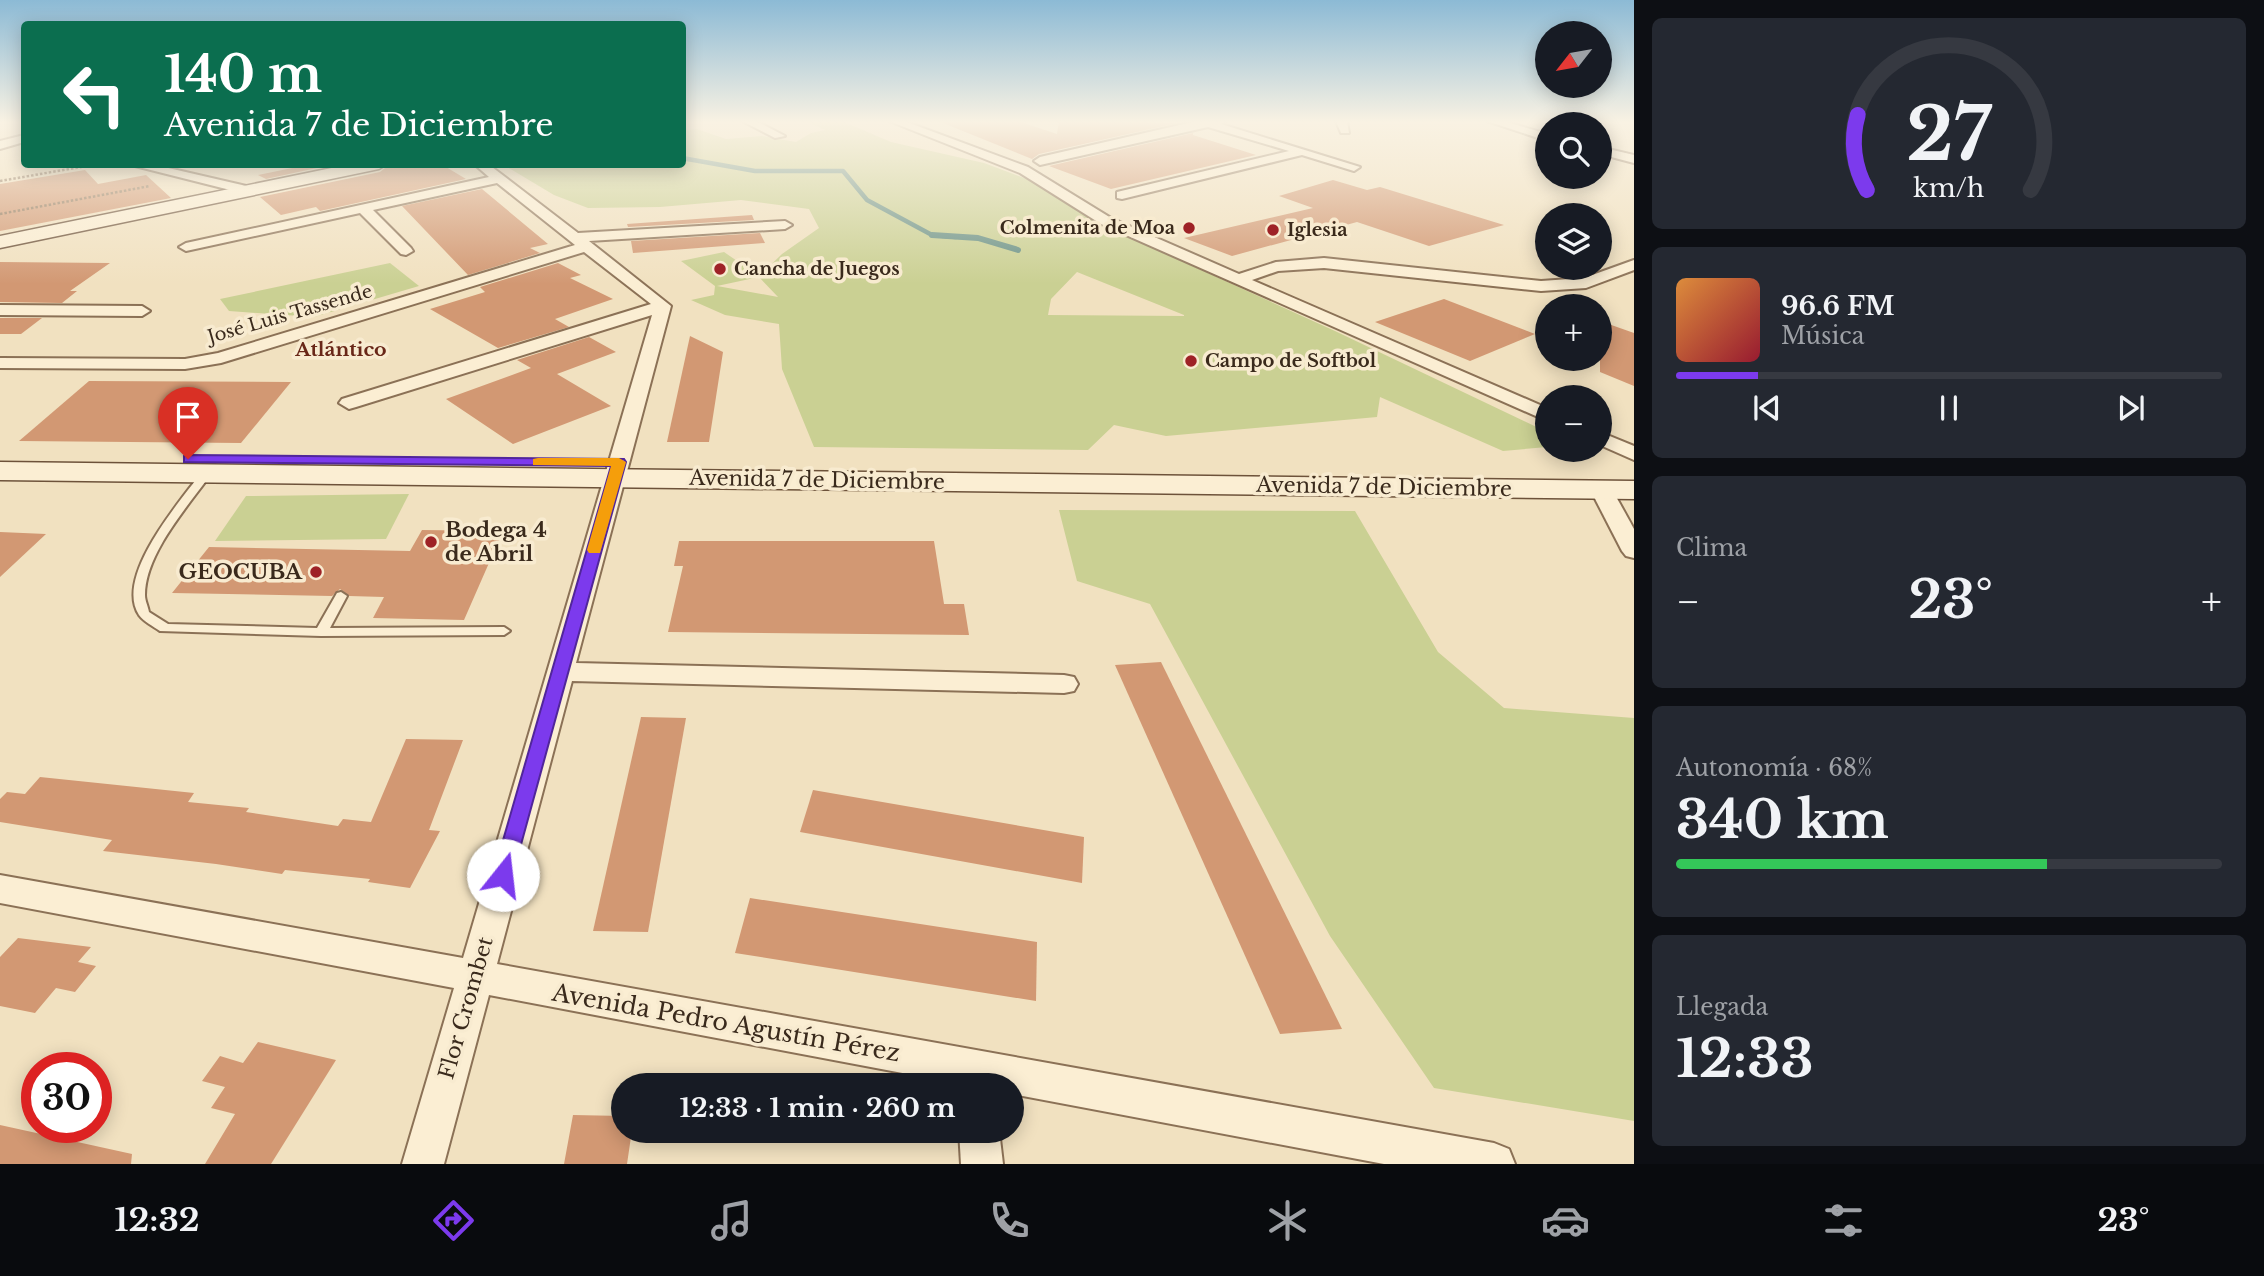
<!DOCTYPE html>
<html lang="es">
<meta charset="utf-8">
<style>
:root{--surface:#171b24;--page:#242831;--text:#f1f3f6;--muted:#9ea1a6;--line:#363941;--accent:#7c3aed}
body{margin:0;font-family:"Libre Baskerville",serif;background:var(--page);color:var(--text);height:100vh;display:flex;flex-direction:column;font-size:26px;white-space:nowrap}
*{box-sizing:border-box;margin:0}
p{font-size:23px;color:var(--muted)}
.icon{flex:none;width:38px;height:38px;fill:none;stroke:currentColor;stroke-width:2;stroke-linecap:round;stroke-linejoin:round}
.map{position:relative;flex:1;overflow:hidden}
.drawer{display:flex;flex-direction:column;gap:18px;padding:18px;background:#0d0f14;width:630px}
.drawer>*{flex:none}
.banner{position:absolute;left:21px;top:21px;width:665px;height:147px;border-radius:7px;box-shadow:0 4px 18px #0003;background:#0b6e4f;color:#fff;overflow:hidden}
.needle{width:46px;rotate:239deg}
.controls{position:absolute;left:1535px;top:21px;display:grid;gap:14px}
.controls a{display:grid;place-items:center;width:77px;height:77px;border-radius:50%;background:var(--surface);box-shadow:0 4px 18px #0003;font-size:35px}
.speed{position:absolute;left:21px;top:1052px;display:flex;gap:14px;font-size:35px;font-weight:700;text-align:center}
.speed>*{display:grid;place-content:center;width:91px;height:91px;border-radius:50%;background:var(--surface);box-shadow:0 4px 18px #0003;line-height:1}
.speed .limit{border:10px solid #d22;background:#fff;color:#111}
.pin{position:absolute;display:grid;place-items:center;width:60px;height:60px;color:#fff;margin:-72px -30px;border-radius:50% 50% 50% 0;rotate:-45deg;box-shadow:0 0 7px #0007}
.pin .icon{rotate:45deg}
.me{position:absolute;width:77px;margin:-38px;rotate:16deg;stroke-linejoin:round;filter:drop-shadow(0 0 5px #0008)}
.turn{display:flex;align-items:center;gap:24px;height:147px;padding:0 28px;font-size:32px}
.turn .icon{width:91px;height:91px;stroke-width:2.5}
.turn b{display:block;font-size:49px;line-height:60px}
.big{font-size:52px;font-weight:700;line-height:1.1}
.drawer .card{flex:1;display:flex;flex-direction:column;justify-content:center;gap:10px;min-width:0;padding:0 24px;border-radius:10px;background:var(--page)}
.drawer .dial{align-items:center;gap:0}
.dial svg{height:182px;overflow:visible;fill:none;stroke:var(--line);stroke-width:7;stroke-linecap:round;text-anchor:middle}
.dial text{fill:var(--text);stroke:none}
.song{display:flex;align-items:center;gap:21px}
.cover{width:84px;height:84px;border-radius:10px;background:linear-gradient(135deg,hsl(30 70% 55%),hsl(350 70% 35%))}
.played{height:7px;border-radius:4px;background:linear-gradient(90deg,var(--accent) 15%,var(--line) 15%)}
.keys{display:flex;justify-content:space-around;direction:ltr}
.heat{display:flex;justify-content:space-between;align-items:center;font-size:38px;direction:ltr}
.charge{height:10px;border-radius:5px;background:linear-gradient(90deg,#34c759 68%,var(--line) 0)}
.trip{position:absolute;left:611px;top:1073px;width:413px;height:70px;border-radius:35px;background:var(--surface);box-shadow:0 4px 18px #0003;font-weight:700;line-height:70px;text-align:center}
.tab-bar{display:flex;height:112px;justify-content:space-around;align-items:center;background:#090b0e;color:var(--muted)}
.tab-bar .icon{width:49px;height:49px}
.tab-bar .current{color:var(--accent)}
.tab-bar b{font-size:32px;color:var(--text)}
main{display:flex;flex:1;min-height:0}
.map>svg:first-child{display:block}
.green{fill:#cad093;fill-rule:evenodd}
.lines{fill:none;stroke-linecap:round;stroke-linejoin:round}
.stream-far1{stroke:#699186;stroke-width:4.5}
.stream{stroke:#699186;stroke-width:6}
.building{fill:#d29873}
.lane-casing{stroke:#8b7156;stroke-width:4}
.street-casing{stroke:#8b7156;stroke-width:4}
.secondary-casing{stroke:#6d523a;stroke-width:3}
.path{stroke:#8b7156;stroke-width:2.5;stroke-dasharray:2.5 2;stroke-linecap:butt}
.lane{fill:#fbeed3;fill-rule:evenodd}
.street{fill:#fbeed3;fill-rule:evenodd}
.secondary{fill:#fbeed3;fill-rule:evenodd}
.route{fill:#7c3aed;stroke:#51269a;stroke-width:2}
.slow{fill:#f59e0b}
.poi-dot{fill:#9e2226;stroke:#f8ebd0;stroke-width:2.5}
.labels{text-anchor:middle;stroke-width:7;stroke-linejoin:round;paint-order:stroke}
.far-poi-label{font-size:18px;font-weight:bold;fill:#3a2a1c;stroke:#f8ebd0;text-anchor:start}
.far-street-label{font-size:18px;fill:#3a2a1c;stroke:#f8ebd0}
.far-neighbourhood-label{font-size:19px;font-weight:bold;fill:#692718;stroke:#f8ebd0}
.street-label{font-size:21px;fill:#3a2a1c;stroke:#f8ebd0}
.poi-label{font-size:21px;font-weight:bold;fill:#3a2a1c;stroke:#f8ebd0;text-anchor:start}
.near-street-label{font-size:24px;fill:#3a2a1c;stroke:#f8ebd0}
</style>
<main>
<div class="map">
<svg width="1634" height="1164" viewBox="0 0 1634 1164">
<rect width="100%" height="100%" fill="#f1e1c0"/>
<g class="green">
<path d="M805 121H842L891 142 984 163 1027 179 1098 223 1335 331 1547 432V447L1503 451 1380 397 1377 417 1166 436 1114 425 1088 450 814 447 782 369 779 324 725 315 691 300 714 295 715 286 681 261 724 252 759 276 782 254 819 228 809 209 741 200 660 207 588 208 554 195 504 165 682 164 683 130 697 129 726 139 762 136 796 142 811 133 825 130ZM1077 272 1184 315V316L1048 315 1051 299ZM759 277 778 297 717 286Z"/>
<path d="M390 263 419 286 314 317 229 311 220 299Z"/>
<path d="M409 494 386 539 215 541 246 496Z"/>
<path d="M1059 510 1355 511 1438 652 1504 708 1634 718V1121L1434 1088 1330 936 1150 604 1077 581Z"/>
</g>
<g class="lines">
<path class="stream-far1" d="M682 158 755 171H843L867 200 932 235 956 237"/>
<path class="stream" d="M932 235 978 238 1018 250"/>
</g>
<g class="building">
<path d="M938 121H1018L1057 134 1059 121 1177 123 1039 154 1032 159Z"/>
<path d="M1193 133V135L1256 155 1111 189 1049 166Z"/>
<path d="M312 164H335L266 179 258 175Z"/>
<path d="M390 164H441L466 179 320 211 316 207 281 215 260 197 380 172Z"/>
<path d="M85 170 98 184 146 175 171 198 0 231V184Z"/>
<path d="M1333 180 1367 190 1380 187 1504 225 1429 246 1357 222 1232 256 1184 238 1313 208 1279 196Z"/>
<path d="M482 189 548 244 530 248 540 253 468 275 402 206Z"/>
<path d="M752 215 754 220 628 227 627 224Z"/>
<path d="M760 233 765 243 633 253 631 241Z"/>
<path d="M0 262 110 263 70 291H77L62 303 0 302Z"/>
<path d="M558 263 581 275 570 278 613 299 555 319 569 327 498 348 430 309 485 292 480 287Z"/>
<path d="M1444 299 1535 334 1470 361 1375 322Z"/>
<path d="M0 318H42L21 334H0Z"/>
<path d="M1600 321 1634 333V386L1600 372Z"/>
<path d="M690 336 723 352 709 442H667Z"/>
<path d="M589 337 616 352 557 374 611 406 513 444 446 399 531 368 517 360Z"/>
<path d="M89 381 291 382 241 443 19 441Z"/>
<path d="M422 530 503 531 464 620 373 618 384 597 349 596 340 589 332 596 172 593 209 547 410 551Z"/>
<path d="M0 532 46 534 0 577Z"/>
<path d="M679 541H934L944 604H964L969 635 668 632 683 566H674Z"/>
<path d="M1161 662 1342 1029 1280 1034 1115 665Z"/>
<path d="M641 717 686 718 648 932 593 931Z"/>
<path d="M406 739 463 740 429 830 440 831 410 888 368 882 370 879 285 870 282 874 216 864 103 851 112 840 0 822V799L7 792 25 794 40 777 194 793 188 802 249 808 246 812 338 826 343 819 371 822Z"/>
<path d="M813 790 1084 837 1082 883 800 832Z"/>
<path d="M750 898 1037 942 1036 1001 735 953Z"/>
<path d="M18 938 91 947 78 962 96 966 75 992 56 988 35 1013 0 1006V957Z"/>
<path d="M258 1042 336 1060 271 1164H205L235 1114 211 1108 225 1087 202 1081 220 1056 243 1063Z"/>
<path d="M573 1115 623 1116V1130H632L627 1164H564Z"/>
<path d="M0 1125 132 1154 131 1164H0Z"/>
</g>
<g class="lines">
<g class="lane-casing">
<path id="lane" d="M206 471 211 474C188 506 145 554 145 595 145 601 148 606 149 612L168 624 317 628 337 593 341 592 347 596 330 628 504 627 510 631 504 635 321 636 160 631C153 626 144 622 139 615 114 577 180 501 202 472Z"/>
</g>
<g class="street-casing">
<g id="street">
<path d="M742 121H756L785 136 775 138Z"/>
<path d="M889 121H904L1028 167 1111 218 1239 274 1276 262 1324 258 1541 281 1584 278 1634 260V270L1586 288 1541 291 1324 268 1278 271 1252 280 1547 408V421L1101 224 1020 173Z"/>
<path d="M1226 121 1221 124 1360 167 1354 171 1302 155 1122 199 1117 198V192L1289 151 1208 127 1040 165 1034 161 1040 157 1197 121Z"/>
<path d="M1336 121H1347L1349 133H1341Z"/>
<path d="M1487 121H1504L1547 134V141Z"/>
<path d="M24 135V142L0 149V141Z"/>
<path d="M1600 147 1634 155V163L1600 154Z"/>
<path d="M127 164H151L255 188 257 191 250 195Z"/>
<path d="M474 164H488L578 233 785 221 792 225 785 229 589 241 671 306 576 663 1064 675 1074 677 1078 684 1074 691 1064 693 572 681 497 964 1494 1143 1509 1149 1515 1164H1384L1012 1094V1085H966L489 995 444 1164H402L454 988 0 903V875L463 958 652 315 356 407 349 409 339 403 342 399 651 304 584 252 221 363 185 369 0 368V358L185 359 218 353 575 245 497 183 373 210 411 248 413 251 406 255 401 254 360 213 186 251 179 247 186 243 489 177Z"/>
<path d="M0 305 142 306 150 311 142 316 0 315Z"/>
<path d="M1600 432 1634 446V460L1600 445Z"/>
<path d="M1601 482 1609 484 1634 529V558L1626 556 1622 551 1590 489 1593 484Z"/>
<path d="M959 1130H999L1003 1164H961Z"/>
</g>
</g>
<g class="secondary-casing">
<g id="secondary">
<path d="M351 164H387L379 169 0 248V236Z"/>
<path d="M0 462 1634 481V499L0 480Z"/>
</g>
</g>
<g class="path">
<path d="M0 181 98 164"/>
<path d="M0 214 150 186"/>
</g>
<use href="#lane" class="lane"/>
<use href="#street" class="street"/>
<use href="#secondary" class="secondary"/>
</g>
<linearGradient id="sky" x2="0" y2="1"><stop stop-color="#8cbad5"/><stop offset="0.43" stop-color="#f9f2e3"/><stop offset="1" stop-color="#f9f2e3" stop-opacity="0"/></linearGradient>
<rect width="1634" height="284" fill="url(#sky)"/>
<path class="route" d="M188 455 624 459 626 462 511 881 503 884 496 881 493 875 611 466 184 462V456Z"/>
<path class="slow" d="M538 458H619L626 462 600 553H589L587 550 611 466 533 465V459Z"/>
<g class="poi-dot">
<circle cx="1189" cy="228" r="7"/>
<circle cx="1273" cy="230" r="7"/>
<circle cx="720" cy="269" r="7"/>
<circle cx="1191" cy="361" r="7"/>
<circle cx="431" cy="542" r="7"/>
<circle cx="316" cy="572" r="7"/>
</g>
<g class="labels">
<g class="far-poi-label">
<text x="1175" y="234" text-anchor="end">Colmenita de Moa</text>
<text x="1287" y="236">Iglesia</text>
<text x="734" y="275">Cancha de Juegos</text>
<text x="1205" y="367">Campo de Softbol</text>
</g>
<g class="far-street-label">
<text transform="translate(290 314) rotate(-16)" y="6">José Luis Tassende</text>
</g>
<g class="far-neighbourhood-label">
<text x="341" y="356">Atlántico</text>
</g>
<g class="street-label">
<text transform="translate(817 480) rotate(1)" y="7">Avenida 7 de Diciembre</text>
<text transform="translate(1384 487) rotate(1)" y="7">Avenida 7 de Diciembre</text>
<text transform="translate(466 1008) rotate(-74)" y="7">Flor Crombet</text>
</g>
<g class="poi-label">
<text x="445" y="537">Bodega 4<tspan x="445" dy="24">de Abril</tspan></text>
<text x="302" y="579" text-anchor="end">GEOCUBA</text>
</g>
<g class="near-street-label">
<text transform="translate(726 1023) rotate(10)" y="8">Avenida Pedro Agustín Pérez</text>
</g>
</g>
</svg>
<div class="controls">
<a><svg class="needle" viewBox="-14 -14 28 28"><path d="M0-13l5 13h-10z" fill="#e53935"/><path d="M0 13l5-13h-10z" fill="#9ea1a6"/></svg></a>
<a><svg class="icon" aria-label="search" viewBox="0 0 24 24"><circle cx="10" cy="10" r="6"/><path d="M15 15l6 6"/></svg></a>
<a><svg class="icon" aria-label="layers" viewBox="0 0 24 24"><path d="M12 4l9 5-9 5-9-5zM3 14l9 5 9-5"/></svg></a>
<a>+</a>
<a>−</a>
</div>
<div class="speed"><div class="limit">30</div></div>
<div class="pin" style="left:188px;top:459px;background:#d93025"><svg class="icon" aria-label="arrive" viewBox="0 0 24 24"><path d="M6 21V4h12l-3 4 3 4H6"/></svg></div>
<svg class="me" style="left:503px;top:875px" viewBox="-20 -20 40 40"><circle r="19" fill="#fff"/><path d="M0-13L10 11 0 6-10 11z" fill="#7c3aed"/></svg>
<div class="trip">12:33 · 1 min · 260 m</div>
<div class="banner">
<div class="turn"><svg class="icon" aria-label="left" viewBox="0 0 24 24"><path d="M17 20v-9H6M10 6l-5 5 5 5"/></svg><div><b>140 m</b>Avenida 7 de Diciembre</div></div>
</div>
</div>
<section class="drawer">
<div class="card dial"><svg viewBox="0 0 100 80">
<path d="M14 69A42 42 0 1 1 86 69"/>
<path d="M14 69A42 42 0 0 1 10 36" stroke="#7c3aed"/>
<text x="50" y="56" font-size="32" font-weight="700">27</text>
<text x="50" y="72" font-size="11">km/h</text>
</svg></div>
<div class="card">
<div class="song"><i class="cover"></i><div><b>96.6 FM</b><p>Música</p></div></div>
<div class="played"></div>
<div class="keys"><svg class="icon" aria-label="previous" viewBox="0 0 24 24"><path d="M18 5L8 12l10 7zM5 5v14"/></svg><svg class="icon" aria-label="pause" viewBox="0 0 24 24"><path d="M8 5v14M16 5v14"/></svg><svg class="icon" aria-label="next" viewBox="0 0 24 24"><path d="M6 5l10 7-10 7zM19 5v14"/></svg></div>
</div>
<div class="card"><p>Clima</p>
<div class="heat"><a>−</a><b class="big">23°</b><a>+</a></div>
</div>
<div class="card"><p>Autonomía · 68%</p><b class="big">340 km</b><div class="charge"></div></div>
<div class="card"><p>Llegada</p><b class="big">12:33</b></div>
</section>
</main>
<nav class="tab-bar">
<b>12:32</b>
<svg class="icon current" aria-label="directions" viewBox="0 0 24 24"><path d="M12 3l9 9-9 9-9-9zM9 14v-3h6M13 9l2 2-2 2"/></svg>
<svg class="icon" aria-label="music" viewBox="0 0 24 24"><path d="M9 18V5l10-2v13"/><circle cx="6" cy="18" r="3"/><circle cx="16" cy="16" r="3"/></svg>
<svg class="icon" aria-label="phone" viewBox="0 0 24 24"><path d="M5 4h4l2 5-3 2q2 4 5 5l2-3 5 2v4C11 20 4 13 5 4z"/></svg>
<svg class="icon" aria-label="climate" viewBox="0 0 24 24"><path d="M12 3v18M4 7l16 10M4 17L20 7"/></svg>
<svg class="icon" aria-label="car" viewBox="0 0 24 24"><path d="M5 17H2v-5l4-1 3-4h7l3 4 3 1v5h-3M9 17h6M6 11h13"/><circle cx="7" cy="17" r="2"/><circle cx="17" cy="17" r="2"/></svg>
<svg class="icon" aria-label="filters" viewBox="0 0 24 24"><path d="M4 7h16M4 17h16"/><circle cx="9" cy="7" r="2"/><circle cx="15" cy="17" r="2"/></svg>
<b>23°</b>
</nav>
